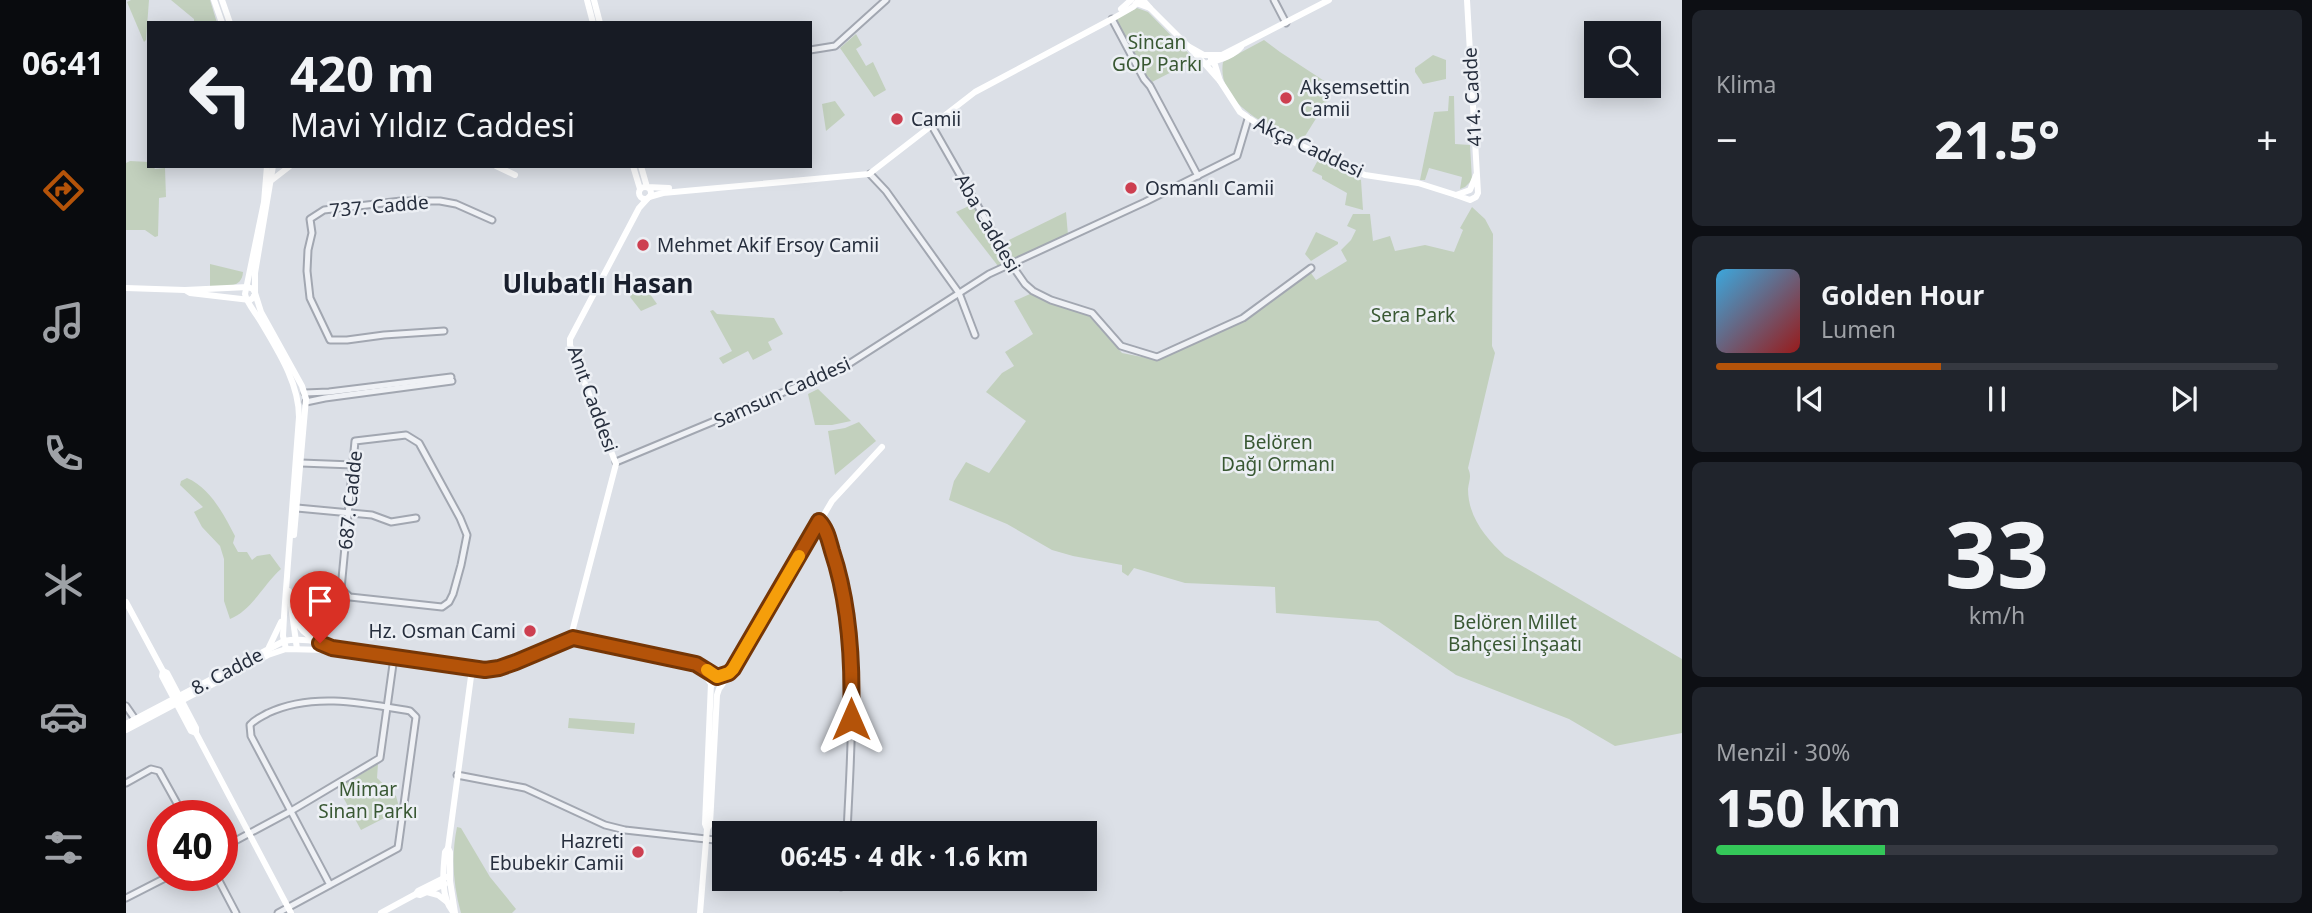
<!DOCTYPE html>
<html lang="tr">
<meta charset="utf-8">
<style>
:root{--surface:#171b24;--page:#20242c;--text:#f1f3f6;--muted:#9ea1a6;--line:#363941;--accent:#b45309}
body{margin:0;font-family:"Noto Sans",sans-serif;background:var(--page);color:var(--text);height:100vh;display:flex;flex-direction:column;font-size:26px;white-space:nowrap}
*{box-sizing:border-box;margin:0}
p{font-size:23px;color:var(--muted)}
.icon{flex:none;width:38px;height:38px;fill:none;stroke:currentColor;stroke-width:2;stroke-linecap:round;stroke-linejoin:round}
.map{position:relative;flex:1;overflow:hidden}
.panel{display:flex;flex-direction:column;gap:10px;padding:10px;background:#0d0f14;width:630px}
.panel>*{flex:none}
.banner{position:absolute;left:21px;top:21px;width:665px;height:147px;border-radius:0px;box-shadow:0 4px 18px #0003;background:#171b24;color:var(--text);overflow:hidden}
.buttons{position:absolute;left:1458px;top:21px;display:grid;gap:14px}
.buttons a{display:grid;place-items:center;width:77px;height:77px;border-radius:0px;background:var(--surface);box-shadow:0 4px 18px #0003;font-size:35px}
.speed{position:absolute;left:21px;top:800px;display:flex;gap:14px;font-size:35px;font-weight:700;text-align:center}
.speed>*{display:grid;place-content:center;width:91px;height:91px;border-radius:50%;background:var(--surface);box-shadow:0 4px 18px #0003;line-height:1}
.speed .limit{border:10px solid #d22;background:#fff;color:#111}
.pin{position:absolute;display:grid;place-items:center;width:60px;height:60px;color:#fff;margin:-72px -30px;border-radius:50% 50% 50% 0;rotate:-45deg;box-shadow:0 0 7px #0007}
.pin .icon{rotate:45deg}
.me{position:absolute;width:77px;margin:-38px;rotate:0deg;stroke-linejoin:round;filter:drop-shadow(0 0 5px #0008)}
.turn{display:flex;align-items:center;gap:24px;height:147px;padding:0 28px;font-size:32px}
.turn .icon{width:91px;height:91px;stroke-width:2.5}
.turn b{display:block;font-size:49px;line-height:60px}
.big{font-size:52px;font-weight:700;line-height:1.1}
.panel .widget{flex:1;display:flex;flex-direction:column;justify-content:center;gap:10px;min-width:0;padding:0 24px;border-radius:10px;background:var(--page)}
.panel .dial{align-items:center;gap:0}
.dial b{font-size:91px;line-height:1}
.song{display:flex;align-items:center;gap:21px}
.cover{width:84px;height:84px;border-radius:10px;background:linear-gradient(135deg,hsl(200 70% 55%),hsl(0 70% 35%))}
.played{height:7px;border-radius:4px;background:linear-gradient(90deg,var(--accent) 40%,var(--line) 40%)}
.keys{display:flex;justify-content:space-around;direction:ltr}
.heat{display:flex;justify-content:space-between;align-items:center;font-size:38px;direction:ltr}
.charge{height:10px;border-radius:5px;background:linear-gradient(90deg,#34c759 30%,var(--line) 0)}
.trip{position:absolute;left:586px;top:821px;width:385px;height:70px;border-radius:0px;background:var(--surface);box-shadow:0 4px 18px #0003;font-weight:700;line-height:70px;text-align:center}
main{display:flex;flex:1;min-height:0}
.tab-bar{display:flex;flex-direction:column;width:126px;justify-content:space-around;align-items:center;background:#090b0e;color:var(--muted)}
.tab-bar .icon{width:49px;height:49px}
.tab-bar .current{color:var(--accent)}
.tab-bar b{font-size:32px;color:var(--text)}
.map>svg:first-child{display:block}
.green{fill:#c2d0bd}
.lines{fill:none;stroke-linecap:round;stroke-linejoin:round}
.tertiary-casing{stroke:#a2a7b1;stroke-width:9}
.tertiary{stroke:#eff1f5;stroke-width:5}
.secondary{stroke:#fff;stroke-width:6}
.route-casing{stroke:#753606;stroke-width:18}
.route{stroke:#b45309;stroke-width:12}
.slow{stroke:#f59e0b;stroke-width:12}
.poi-dot{fill:#cd3f50;stroke:#eceff4;stroke-width:2.5}
.labels{text-anchor:middle;stroke-width:5;stroke-linejoin:round;paint-order:stroke}
.park-label{font-size:19px;fill:#395833;stroke:#eceff4}
.poi-label{font-size:19px;fill:#262e3d;stroke:#eceff4;text-anchor:start}
.street-label{font-size:19px;fill:#262e3d;stroke:#eceff4}
.district-label{font-size:26px;font-weight:bold;fill:#191f2d;stroke:#eceff4}
</style>
<main>
<nav class="tab-bar">
<b>06:41</b>
<svg class="icon current" aria-label="directions" viewBox="0 0 24 24"><path d="M12 3l9 9-9 9-9-9zM9 14v-3h6M13 9l2 2-2 2"/></svg>
<svg class="icon" aria-label="music" viewBox="0 0 24 24"><path d="M9 18V5l10-2v13"/><circle cx="6" cy="18" r="3"/><circle cx="16" cy="16" r="3"/></svg>
<svg class="icon" aria-label="phone" viewBox="0 0 24 24"><path d="M5 4h4l2 5-3 2q2 4 5 5l2-3 5 2v4C11 20 4 13 5 4z"/></svg>
<svg class="icon" aria-label="climate" viewBox="0 0 24 24"><path d="M12 3v18M4 7l16 10M4 17L20 7"/></svg>
<svg class="icon" aria-label="car" viewBox="0 0 24 24"><path d="M5 17H2v-5l4-1 3-4h7l3 4 3 1v5h-3M9 17h6M6 11h13"/><circle cx="7" cy="17" r="2"/><circle cx="17" cy="17" r="2"/></svg>
<svg class="icon" aria-label="filters" viewBox="0 0 24 24"><path d="M4 7h16M4 17h16"/><circle cx="9" cy="7" r="2"/><circle cx="15" cy="17" r="2"/></svg>
</nav>
<div class="map">
<svg width="1556" height="913" viewBox="0 0 1556 913">
<rect width="100%" height="100%" fill="#dce0e7"/>
<g class="green">
<path d="M5 0H23L20 40 18 42 1 2Z"/>
<path d="M45 0H84L91 23H68V19Z"/>
<path d="M1011 8 1022 12 1069 60 1026 82 1023 77 1018 76 989 19Z"/>
<path d="M730 34 736 45 730 49 740 66 747 62 760 90 748 97 714 48Z"/>
<path d="M1138 40 1154 52 1209 88 1176 141C1145 128 1090 104 1097 62Z"/>
<path d="M1307 55 1320 60V79L1297 84 1289 72V68Z"/>
<path d="M1323 96H1328L1329 144 1344 145 1346 180 1339 187 1334 189 1336 177 1303 168 1299 180H1294L1308 112 1322 111Z"/>
<path d="M709 101 719 115 700 131 696 104Z"/>
<path d="M1192 160 1235 180 1237 210 1219 205 1221 193 1196 179V176L1186 171Z"/>
<path d="M4 161 23 162V166H27L29 169 39 168 40 197 33 198 32 236 29 237 19 230H0V163Z"/>
<path d="M847 204 878 260 872 266 830 212Z"/>
<path d="M1346 207 1359 219 1367 234 1366 346 1369 353 1342 468C1346 477 1343 480 1342 489 1342 517 1360 538 1379 556L1556 659V733L1489 746 1443 719 1330 675 1252 621 1150 613 1149 587 1059 583 1008 568 1002 576 996 572V565L947 556 926 550 881 524 823 500 828 481 840 462 863 473 900 421 860 392 876 373 888 366 879 352 907 334 888 301 904 294 961 314 996 353 1031 360 1108 325 1185 273 1190 280 1221 261 1215 250 1225 240 1230 230 1221 226 1227 214H1244L1247 241 1264 236 1269 251 1299 245 1328 252 1337 230 1334 228Z"/>
<path d="M940 212 942 235 887 260 877 243Z"/>
<path d="M1190 232 1212 242V244L1185 261 1179 254Z"/>
<path d="M84 264 117 272C116 289 99 286 84 287Z"/>
<path d="M511 286 524 294 531 304 515 311 504 297Z"/>
<path d="M587 310 591 314 648 318 657 334 642 342 646 350 627 360 622 351 597 364 593 358 606 351 584 311Z"/>
<path d="M692 389 725 421 706 425H689L682 394Z"/>
<path d="M733 422 750 441 709 475 702 431 719 428Z"/>
<path d="M61 478C84 488 97 513 109 536L107 543 112 552H121L126 560 131 556 144 554 155 569C138 584 126 610 104 619L98 601V559L94 546 76 527 68 512 77 507 54 485 55 481Z"/>
<path d="M443 718 509 723 508 734 442 728Z"/>
<path d="M252 764 251 778 270 796 274 810 235 830 212 788Z"/>
<path d="M331 827 335 828 364 877 390 909 386 913H335C327 885 325 856 331 827Z"/>
</g>
<g class="lines">
<g class="tertiary-casing">
<g id="tertiary">
<path d="M1148 0 1160 23"/>
<path d="M986 19 1018 79 1024 86 1072 176"/>
<path d="M684 50 709 46 760 0"/>
<path d="M806 126 885 264 899 284 907 291 925 300 966 313 995 346 1031 357 1117 318 1185 268"/>
<path d="M744 174 760 191 833 293 849 335"/>
<path d="M318 331 258 335 221 340H204L184 298 181 271 182 250 186 233 184 219 198 210 275 201H314L330 204 366 220"/>
<path d="M179 393 203 392 325 377"/>
<path d="M180 402 199 398 326 381"/>
<path d="M280 435 293 443 334 518 341 535 335 565 327 594 323 602 316 607 224 597 215 589 229 441Z"/>
<path d="M490 462 718 367 863 274 1019 202 1111 156 1122 119"/>
<path d="M175 463 227 465"/>
<path d="M171 508 246 515 265 522 290 518"/>
<path d="M693 521C701 529 703 540 706 550 735 640 725 740 721 833"/>
<path d="M0 706 9 719"/>
<path d="M331 775 399 788 479 825 499 830 598 841"/>
<path d="M0 783 25 769 33 771 58 816"/>
<path d="M96 848 165 811 254 758 268 657"/>
<path d="M90 875 110 913"/>
<path d="M715 887 716 878"/>
<path d="M0 898 45 875"/>
<path d="M152 913 272 848 290 717 284 711C238 703 186 692 142 713 135 717 129 719 124 725L125 736 204 885"/>
</g>
</g>
<use href="#tertiary" class="tertiary"/>
<g class="secondary">
<path d="M88 0 96 23"/>
<path d="M96 0 104 23"/>
<path d="M461 0 467 23"/>
<path d="M468 0 474 23"/>
<path d="M1341 0 1352 193 1350 197 1344 200 1330 195 1344 190 1350 175"/>
<path d="M1010 3 1024 8 1017 0"/>
<path d="M1024 8 1062 46"/>
<path d="M995 9 1005 0"/>
<path d="M1115 47C1107 57 1092 60 1079 64L1062 46 1078 55H1096L1203 0"/>
<path d="M1079 64 1094 81 1089 65 1085 59"/>
<path d="M1094 81 1114 112 1139 129 1239 175 1292 183 1330 195"/>
<path d="M141 166 138 202 119 294C121 304 130 313 135 322 152 351 173 383 173 417L158 616 157 636 160 649"/>
<path d="M147 166 129 273V293L135 312 176 386 180 399 168 535"/>
<path d="M370 166 389 175"/>
<path d="M507 166 514 189"/>
<path d="M515 166 521 187 543 188"/>
<path d="M146 180 164 166"/>
<circle cx="519" cy="193" r="6"/>
<path d="M122 287 127 289 129 293 127 298 124 300 64 293 59 290Z"/>
<path d="M0 288 59 290"/>
<path d="M163 591 171 649"/>
<path d="M0 602 37 671"/>
<path d="M168 619 177 631 189 641"/>
<path d="M447 643 445 636 490 464 444 345V339L513 208 523 197 537 193 743 174 849 92 986 19 1007 7 1014 0"/>
<path d="M143 647 155 622"/>
<path d="M418 650 440 640 452 638 565 664"/>
<path d="M37 671 41 673 70 728V733L65 731 36 676Z"/>
<path d="M603 673 591 677 585 683 579 824 581 829 584 824 591 695 593 689 607 669 706 501 756 447"/>
<path d="M586 685 578 674 565 664 579 669 593 679"/>
<path d="M0 724 158 641C172 638 193 640 206 648"/>
<path d="M0 730 142 655 160 649 200 650 206 648 359 670C383 670 420 651 444 644 455 641 465 648 476 645"/>
<path d="M70 733 165 913"/>
<path d="M322 848 346 669"/>
<path d="M319 884 294 895 290 894 292 891 320 877"/>
<path d="M301 892 312 895 321 902"/>
<path d="M255 913 290 894"/>
<path d="M328 913C314 898 317 871 319 852L322 848 324 852V881L329 913"/>
<path d="M574 913 581 829"/>
</g>
</g>
<g class="lines">
<g class="route-casing">
<path id="route" d="M194 643 206 648 359 670 373 668 390 662 447 638 570 664 591 677 603 673 607 669 693 521C701 529 703 541 706 551 724 605 727 663 725 719"/>
</g>
<use href="#route" class="route"/>
<path class="slow" d="M581 670 591 677 603 673 607 669 673 556"/>
</g>
<g class="poi-dot">
<circle cx="1160" cy="98" r="7"/>
<circle cx="771" cy="119" r="7"/>
<circle cx="1005" cy="188" r="7"/>
<circle cx="517" cy="245" r="7"/>
<circle cx="404" cy="631" r="7"/>
<circle cx="512" cy="852" r="7"/>
</g>
<g class="labels">
<g class="park-label">
<text x="1031" y="49">Sincan<tspan x="1031" dy="22">GOP Parkı</tspan></text>
<text x="1287" y="322">Sera Park</text>
<text x="1152" y="449">Belören<tspan x="1152" dy="22">Dağı Ormanı</tspan></text>
<text x="1389" y="629">Belören Millet<tspan x="1389" dy="22">Bahçesi İnşaatı</tspan></text>
<text x="242" y="796">Mimar<tspan x="242" dy="22">Sinan Parkı</tspan></text>
</g>
<g class="poi-label">
<text x="1174" y="94">Akşemsettin<tspan x="1174" dy="22">Camii</tspan></text>
<text x="785" y="126">Camii</text>
<text x="1019" y="195">Osmanlı Camii</text>
<text x="531" y="252">Mehmet Akif Ersoy Camii</text>
<text x="390" y="638" text-anchor="end">Hz. Osman Cami</text>
<text x="498" y="848" text-anchor="end">Hazreti<tspan x="498" dy="22">Ebubekir Camii</tspan></text>
</g>
<g class="street-label">
<text transform="translate(1346 97) rotate(-93)" y="7">414. Cadde</text>
<text transform="translate(1183 147) rotate(25)" y="7">Akça Caddesi</text>
<text transform="translate(253 206) rotate(-5)" y="7">737. Cadde</text>
<text transform="translate(862 223) rotate(60)" y="7">Aba Caddesi</text>
<text transform="translate(656 392) rotate(-24)" y="7">Samsun Caddesi</text>
<text transform="translate(467 399) rotate(70)" y="7">Anıt Caddesi</text>
<text transform="translate(224 500) rotate(-84)" y="7">687. Cadde</text>
<text transform="translate(101 671) rotate(-28)" y="7">8. Cadde</text>
</g>
<g class="district-label">
<text x="472" y="293">Ulubatlı Hasan</text>
</g>
</g>
</svg>
<div class="buttons">
<a><svg class="icon" aria-label="search" viewBox="0 0 24 24"><circle cx="10" cy="10" r="6"/><path d="M15 15l6 6"/></svg></a>
</div>
<div class="speed"><div class="limit">40</div></div>
<div class="pin" style="left:194px;top:643px;background:#d93025"><svg class="icon" aria-label="arrive" viewBox="0 0 24 24"><path d="M6 21V4h12l-3 4 3 4H6"/></svg></div>
<svg class="me" style="left:725px;top:719px" viewBox="-20 -20 40 40"><path d="M0-17L14 15 0 8-14 15z" fill="#b45309" stroke="#fff" stroke-width="4"/></svg>
<div class="trip">06:45 · 4 dk · 1.6 km</div>
<div class="banner">
<div class="turn"><svg class="icon" aria-label="left" viewBox="0 0 24 24"><path d="M17 20v-9H6M10 6l-5 5 5 5"/></svg><div><b>420 m</b>Mavi Yıldız Caddesi</div></div>
</div>
</div>
<section class="panel">
<div class="widget"><p>Klima</p>
<div class="heat"><a>−</a><b class="big">21.5°</b><a>+</a></div>
</div>
<div class="widget">
<div class="song"><i class="cover"></i><div><b>Golden Hour</b><p>Lumen</p></div></div>
<div class="played"></div>
<div class="keys"><svg class="icon" aria-label="previous" viewBox="0 0 24 24"><path d="M18 5L8 12l10 7zM5 5v14"/></svg><svg class="icon" aria-label="pause" viewBox="0 0 24 24"><path d="M8 5v14M16 5v14"/></svg><svg class="icon" aria-label="next" viewBox="0 0 24 24"><path d="M6 5l10 7-10 7zM19 5v14"/></svg></div>
</div>
<div class="widget dial"><b>33</b><p>km/h</p></div>
<div class="widget"><p>Menzil · 30%</p><b class="big">150 km</b><div class="charge"></div></div>
</section>
</main>
